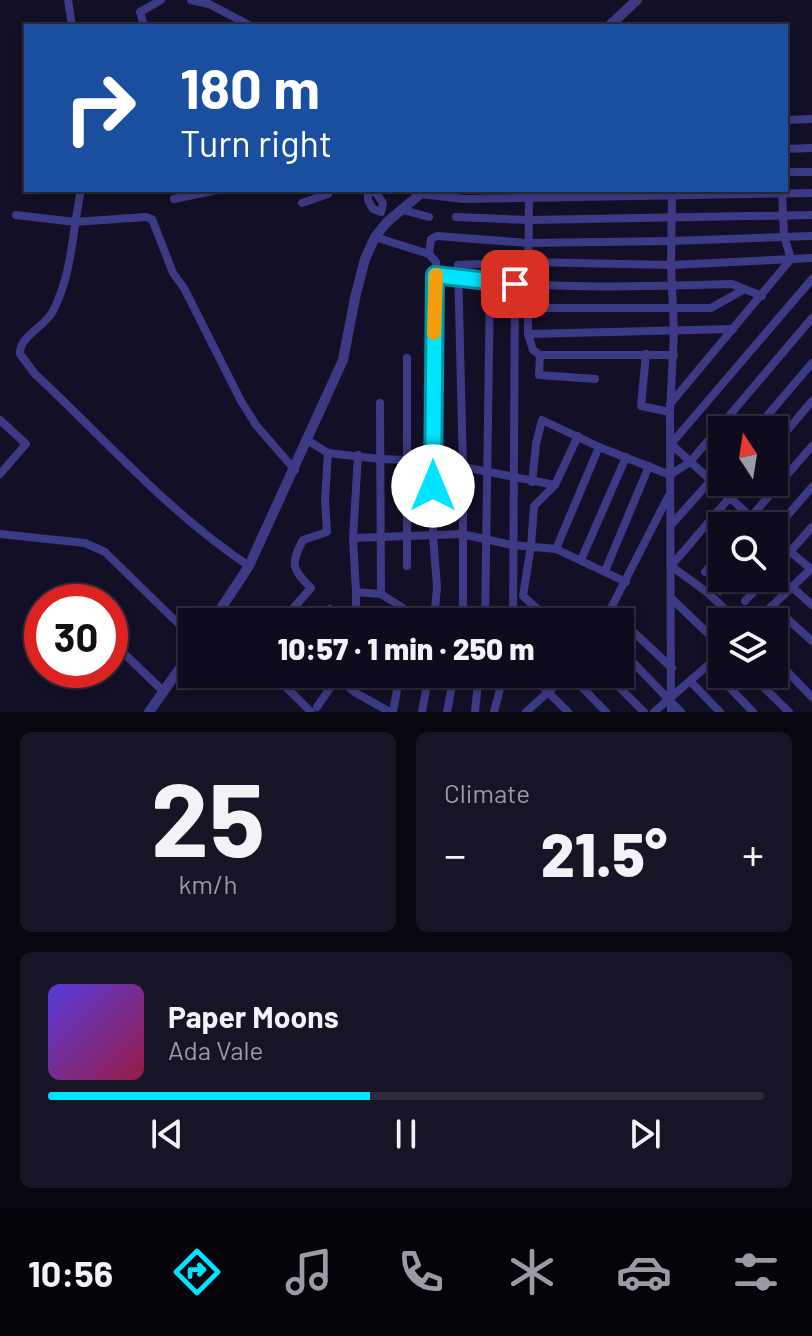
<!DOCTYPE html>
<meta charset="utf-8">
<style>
:root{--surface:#0e0b1c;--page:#171425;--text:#f1f3f6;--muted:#9b9ba3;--line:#2e2b3b;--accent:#00e5ff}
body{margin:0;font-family:Barlow,sans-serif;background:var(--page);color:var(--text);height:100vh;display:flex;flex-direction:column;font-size:30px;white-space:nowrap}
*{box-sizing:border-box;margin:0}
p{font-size:26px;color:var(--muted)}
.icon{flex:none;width:44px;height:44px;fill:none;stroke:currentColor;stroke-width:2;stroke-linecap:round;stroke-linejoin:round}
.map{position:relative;height:712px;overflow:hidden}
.side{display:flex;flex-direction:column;gap:20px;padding:20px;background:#08060f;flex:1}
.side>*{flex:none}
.banner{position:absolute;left:24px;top:24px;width:764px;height:168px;border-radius:0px;box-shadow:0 4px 12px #0003,0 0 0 2px var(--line);background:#1a4fa0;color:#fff;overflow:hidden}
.needle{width:52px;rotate:348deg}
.controls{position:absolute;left:708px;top:416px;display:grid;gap:16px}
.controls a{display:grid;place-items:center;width:80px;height:80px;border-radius:0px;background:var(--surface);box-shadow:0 4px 12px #0003,0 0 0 2px var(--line);font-size:40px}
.speed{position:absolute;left:24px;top:584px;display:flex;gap:16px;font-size:40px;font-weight:700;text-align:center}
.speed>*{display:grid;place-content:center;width:104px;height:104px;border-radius:50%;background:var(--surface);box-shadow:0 4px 12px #0003,0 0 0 2px var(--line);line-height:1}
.speed .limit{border:12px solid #d22;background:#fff;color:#111}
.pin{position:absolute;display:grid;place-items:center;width:68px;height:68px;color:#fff;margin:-34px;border-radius:16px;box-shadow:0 4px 12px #0006}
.me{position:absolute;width:88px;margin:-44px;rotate:0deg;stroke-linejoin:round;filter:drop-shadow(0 0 6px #0008)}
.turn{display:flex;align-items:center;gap:28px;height:168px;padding:0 24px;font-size:36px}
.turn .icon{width:104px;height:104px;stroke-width:2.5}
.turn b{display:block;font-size:56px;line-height:68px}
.big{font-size:60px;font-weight:800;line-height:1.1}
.side .tile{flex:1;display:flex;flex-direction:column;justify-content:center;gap:12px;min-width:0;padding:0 28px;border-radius:12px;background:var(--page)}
.side .dial{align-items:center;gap:0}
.dial b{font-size:104px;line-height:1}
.song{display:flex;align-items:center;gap:24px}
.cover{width:96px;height:96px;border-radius:12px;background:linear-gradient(135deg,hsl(250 70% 55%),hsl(340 70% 35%))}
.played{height:8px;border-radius:4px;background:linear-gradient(90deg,var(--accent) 45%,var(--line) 45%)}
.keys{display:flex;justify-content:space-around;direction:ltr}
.heat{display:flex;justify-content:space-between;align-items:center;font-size:44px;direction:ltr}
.side .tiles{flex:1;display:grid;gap:20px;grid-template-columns:1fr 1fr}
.tile:last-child{grid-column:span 2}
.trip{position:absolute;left:178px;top:608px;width:456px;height:80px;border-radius:0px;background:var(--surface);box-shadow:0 4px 12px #0003,0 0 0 2px var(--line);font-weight:800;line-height:80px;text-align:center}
.menu{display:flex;height:128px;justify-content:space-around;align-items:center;background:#06040b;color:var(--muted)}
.menu .icon{width:56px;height:56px}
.menu .on{color:var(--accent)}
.menu b{font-size:36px;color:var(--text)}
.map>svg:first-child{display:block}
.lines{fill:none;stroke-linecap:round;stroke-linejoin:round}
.minor{stroke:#3d3a85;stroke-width:8}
.tertiary{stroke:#3d3a85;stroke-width:10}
.route-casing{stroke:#0095a6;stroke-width:20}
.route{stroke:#00e5ff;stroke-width:14}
.slow{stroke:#f59e0b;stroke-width:14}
</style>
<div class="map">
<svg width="812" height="712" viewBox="0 0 812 712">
<rect width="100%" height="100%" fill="#130f26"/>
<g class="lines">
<g class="minor">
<path d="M68 0 72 26"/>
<path d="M191 0 209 4 251 26"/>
<path d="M144 26 140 12 161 0"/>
<path d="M786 120 812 119"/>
<path d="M786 149 812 148"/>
<path d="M786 172H812"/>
<path d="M81 190C72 232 73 271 53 311 45 327 19 336 20 354L35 374C105 439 169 513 249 566"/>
<path d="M368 190V200L373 209 381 212 383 203 376 193 369 190"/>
<path d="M529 190 528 334 533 350 540 355 539 375 595 379"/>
<path d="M421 194 463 199 812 193"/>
<path d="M174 199 217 190"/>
<path d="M302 203 328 194 327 190"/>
<path d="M403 210 429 217"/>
<path d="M16 215 75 222 146 217 152 219 173 273 184 288 241 401 256 425 295 470"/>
<path d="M456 217 529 220 812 215"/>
<path d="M375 237 429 254 436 262 435 275C533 290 633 287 732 284L762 296"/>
<path d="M429 254 431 239 437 236 528 243 671 241 812 236"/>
<path d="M528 308H711L743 290"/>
<path d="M528 334 733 329"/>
<path d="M646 354 641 406 670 412"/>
<path d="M540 355H674"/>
<path d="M407 358V566"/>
<path d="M380 403 381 594"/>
<path d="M670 404 791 259 784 236 782 191"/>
<path d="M0 420 26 444 0 474"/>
<path d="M755 430 812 363"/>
<path d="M307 440 328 453 380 459 433 461 555 485"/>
<path d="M774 446 812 401"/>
<path d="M532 482 536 444 542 420 599 447 670 475 690 462 812 318"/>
<path d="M668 497 610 610 672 668"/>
<path d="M671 525 722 468"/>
<path d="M743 526 812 446"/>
<path d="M761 526 671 444 812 279"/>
<path d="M774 531 812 487"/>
<path d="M0 534 85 543 105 552 192 637"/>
<path d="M353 538 462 534 512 545 556 549 626 582"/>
<path d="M774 538 812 570"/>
<path d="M556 549 599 447"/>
<path d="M581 560 626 457"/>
<path d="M774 570 812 527"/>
<path d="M605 571 649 466"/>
<path d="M705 572 722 551"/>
<path d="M792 587 812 605"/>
<path d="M720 591 732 578"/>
<path d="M356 592 353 538 358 455"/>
<path d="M672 599 722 647"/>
<path d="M70 601 72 602"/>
<path d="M745 601 767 578"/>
<path d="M356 605V592L381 594 403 608 407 622"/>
<path d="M773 606 812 641"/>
<path d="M281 622 311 588C292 569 290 564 303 540L327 532 325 500 328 453"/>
<path d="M317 622 330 609"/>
<path d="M434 622 437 587 433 535 435 275"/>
<path d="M463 622V468L458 265 528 262 671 265 812 258"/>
<path d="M485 622 490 282"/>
<path d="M513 622 515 284"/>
<path d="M552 622 523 596 531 546 534 506 555 485 578 436"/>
<path d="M738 622 708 593 671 566 743 482"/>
<path d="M755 622 812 568"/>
<path d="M110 640 163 691"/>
<path d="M620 649 681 712"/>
<path d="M774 658 812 697"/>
<path d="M709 666 753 712"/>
<path d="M273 674 311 712"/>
<path d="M332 674 356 693 390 712"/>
<path d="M530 674 568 712"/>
<path d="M569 674 606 712"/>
<path d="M606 674 644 712"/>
<path d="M750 674 789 712"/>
<path d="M691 682 720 712"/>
<path d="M317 707 337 678"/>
<path d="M393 712 400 674"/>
<path d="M422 712 429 674"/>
<path d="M447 712 454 674"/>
<path d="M475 712 479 674"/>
<path d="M494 712 504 674"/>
<path d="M526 712 568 674"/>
<path d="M654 712 722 653"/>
<path d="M671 712 670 412 674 332 671 265 672 190"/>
</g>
<g class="tertiary">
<path d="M609 26 637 0"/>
<path d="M212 622 249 566 343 360 355 298 365 259 375 237 387 222 425 190"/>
<path d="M149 712 192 651"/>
</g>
</g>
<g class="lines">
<g class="route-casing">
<path id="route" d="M433 486 435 275 515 284"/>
</g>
<use href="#route" class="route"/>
<path class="slow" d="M434 333 436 275"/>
</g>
</svg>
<div class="controls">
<a><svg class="needle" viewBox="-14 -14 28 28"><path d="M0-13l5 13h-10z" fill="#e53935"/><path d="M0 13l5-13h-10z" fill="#9b9ba3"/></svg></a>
<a><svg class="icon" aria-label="search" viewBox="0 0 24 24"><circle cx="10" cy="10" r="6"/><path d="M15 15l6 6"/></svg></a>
<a><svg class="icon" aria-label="layers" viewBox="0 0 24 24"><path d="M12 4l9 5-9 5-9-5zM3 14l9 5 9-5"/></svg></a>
</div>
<div class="speed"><div class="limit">30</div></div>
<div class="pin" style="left:515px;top:284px;background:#d93025"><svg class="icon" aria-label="arrive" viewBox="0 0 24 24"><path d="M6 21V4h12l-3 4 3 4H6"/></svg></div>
<svg class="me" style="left:433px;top:486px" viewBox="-20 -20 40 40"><circle r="19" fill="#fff"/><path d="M0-13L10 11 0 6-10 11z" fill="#00e5ff"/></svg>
<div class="trip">10:57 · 1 min · 250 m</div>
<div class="banner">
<div class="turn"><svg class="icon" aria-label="right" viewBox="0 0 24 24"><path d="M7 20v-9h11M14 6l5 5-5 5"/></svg><div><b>180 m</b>Turn right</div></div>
</div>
</div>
<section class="side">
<div class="tiles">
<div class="tile dial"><b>25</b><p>km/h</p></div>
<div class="tile"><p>Climate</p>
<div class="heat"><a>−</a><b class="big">21.5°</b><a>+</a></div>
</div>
<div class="tile">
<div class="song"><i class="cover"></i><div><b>Paper Moons</b><p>Ada Vale</p></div></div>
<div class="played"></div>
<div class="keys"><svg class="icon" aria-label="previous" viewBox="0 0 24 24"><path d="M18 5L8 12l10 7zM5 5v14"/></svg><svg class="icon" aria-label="pause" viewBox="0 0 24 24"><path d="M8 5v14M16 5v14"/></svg><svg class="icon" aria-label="next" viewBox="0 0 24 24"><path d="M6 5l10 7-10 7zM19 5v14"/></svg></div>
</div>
</div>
</section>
<nav class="menu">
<b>10:56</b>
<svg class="icon on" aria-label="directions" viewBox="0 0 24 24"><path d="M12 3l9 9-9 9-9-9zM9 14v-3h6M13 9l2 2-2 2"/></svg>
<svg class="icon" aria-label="music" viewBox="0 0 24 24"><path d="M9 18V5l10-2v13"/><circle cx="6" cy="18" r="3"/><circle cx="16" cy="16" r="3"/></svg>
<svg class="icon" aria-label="phone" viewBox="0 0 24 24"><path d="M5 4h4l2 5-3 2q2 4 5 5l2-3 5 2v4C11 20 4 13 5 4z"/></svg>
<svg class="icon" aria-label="climate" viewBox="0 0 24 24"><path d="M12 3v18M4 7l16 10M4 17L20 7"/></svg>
<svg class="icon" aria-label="car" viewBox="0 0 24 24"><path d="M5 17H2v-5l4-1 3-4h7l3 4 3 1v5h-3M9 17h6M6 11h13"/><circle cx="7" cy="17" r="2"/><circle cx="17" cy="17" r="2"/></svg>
<svg class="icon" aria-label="filters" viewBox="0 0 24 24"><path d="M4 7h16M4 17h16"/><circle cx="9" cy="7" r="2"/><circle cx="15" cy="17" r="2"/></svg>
</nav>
